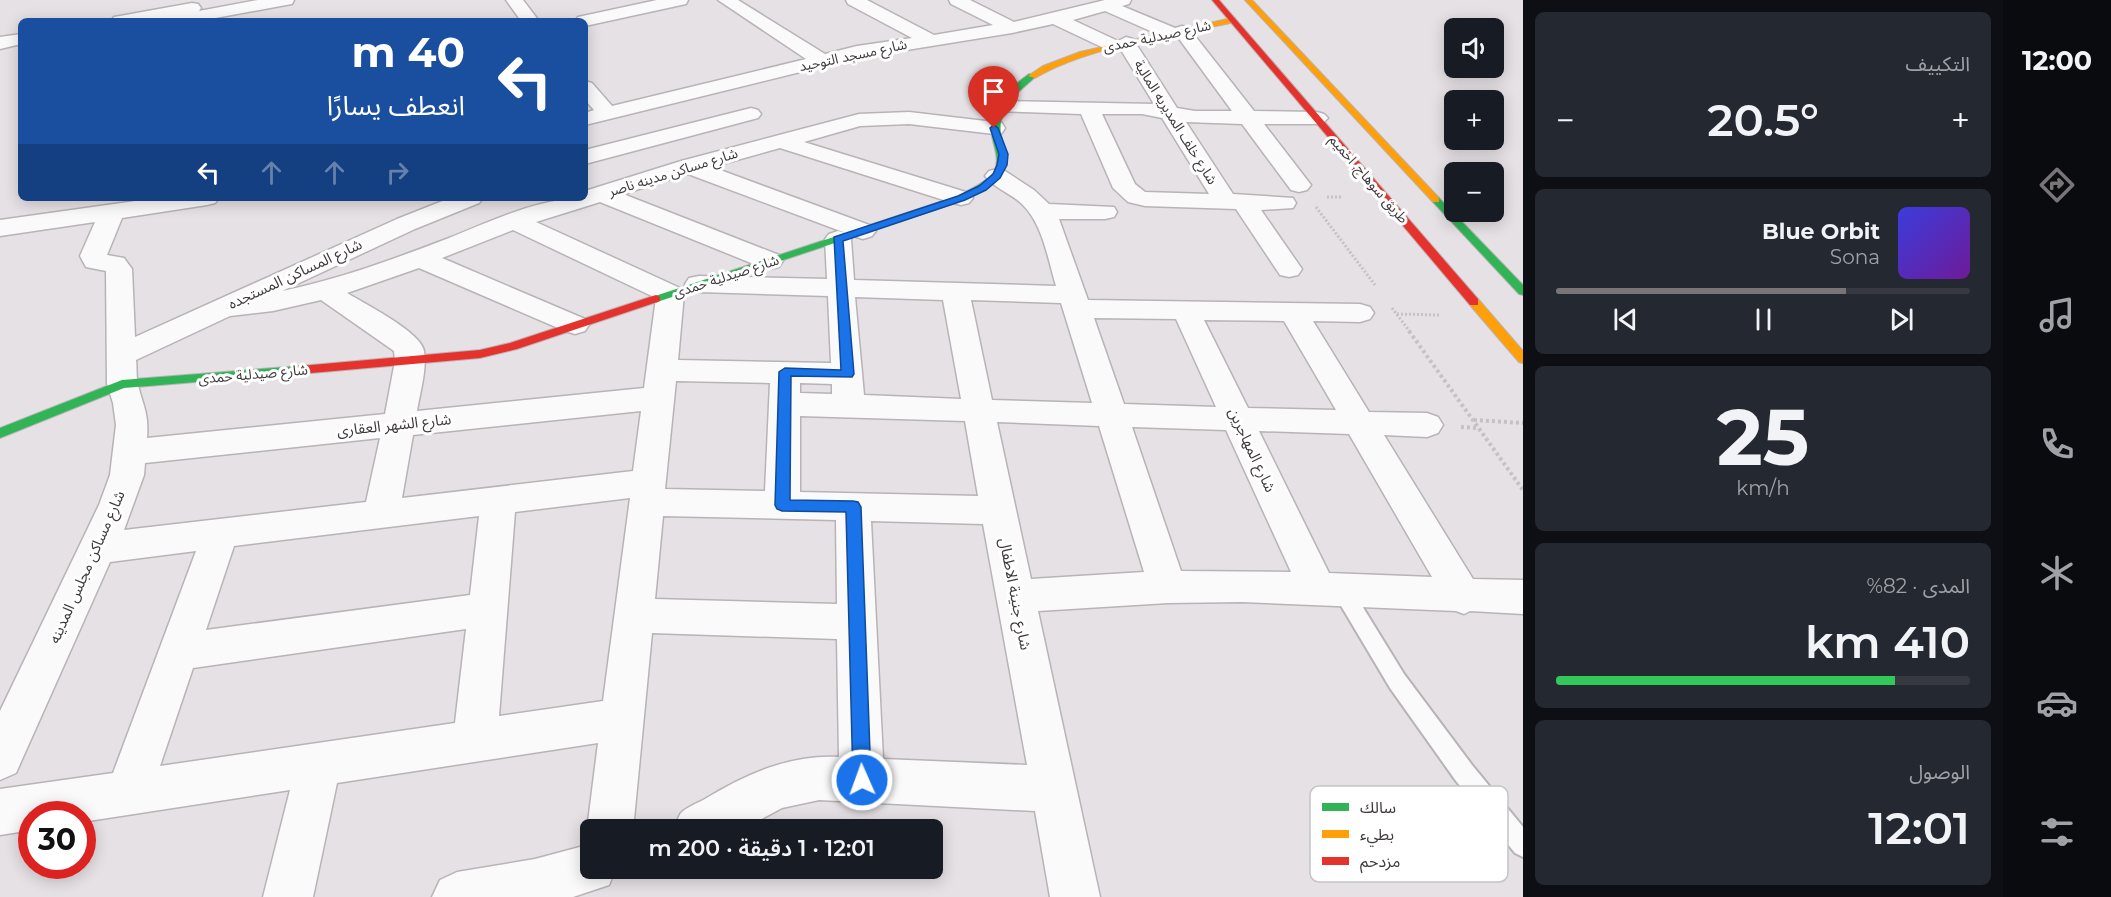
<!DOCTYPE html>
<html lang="ar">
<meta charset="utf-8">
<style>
:root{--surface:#171b24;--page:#242831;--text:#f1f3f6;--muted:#9ea1a6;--line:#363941;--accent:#797477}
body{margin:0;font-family:Montserrat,"Noto Sans Arabic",sans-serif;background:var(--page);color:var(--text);direction:rtl;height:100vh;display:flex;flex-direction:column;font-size:22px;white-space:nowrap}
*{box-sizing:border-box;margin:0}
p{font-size:20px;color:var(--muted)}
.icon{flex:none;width:33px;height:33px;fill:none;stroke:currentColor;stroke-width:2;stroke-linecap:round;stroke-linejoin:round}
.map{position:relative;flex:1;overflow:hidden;direction:ltr}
.panel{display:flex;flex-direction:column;gap:12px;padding:12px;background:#0d0f14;width:480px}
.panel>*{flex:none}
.guide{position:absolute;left:18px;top:18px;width:570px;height:183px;border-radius:9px;box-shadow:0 3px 15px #0003;direction:rtl;background:#1a4fa0;color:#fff;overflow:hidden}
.controls{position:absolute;left:1444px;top:18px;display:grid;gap:12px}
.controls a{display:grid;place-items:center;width:60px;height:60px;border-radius:9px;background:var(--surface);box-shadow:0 3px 15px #0003;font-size:30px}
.speed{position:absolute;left:18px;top:801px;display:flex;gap:12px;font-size:30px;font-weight:700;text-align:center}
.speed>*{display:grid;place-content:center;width:78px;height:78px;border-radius:50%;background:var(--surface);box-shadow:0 3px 15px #0003;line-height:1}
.speed .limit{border:9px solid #d22;background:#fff;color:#111}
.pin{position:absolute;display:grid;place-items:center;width:51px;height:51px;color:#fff;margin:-62px -26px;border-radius:50% 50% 50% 0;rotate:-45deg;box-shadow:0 0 6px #0007}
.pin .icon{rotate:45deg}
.me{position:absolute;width:66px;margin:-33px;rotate:358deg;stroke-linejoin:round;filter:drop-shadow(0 0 4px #0008)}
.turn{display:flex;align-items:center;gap:21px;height:126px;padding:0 24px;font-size:27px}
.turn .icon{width:78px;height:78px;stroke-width:2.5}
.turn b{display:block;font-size:42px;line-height:51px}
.lanes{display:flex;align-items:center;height:57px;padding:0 24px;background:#0003;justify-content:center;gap:30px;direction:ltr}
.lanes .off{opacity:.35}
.big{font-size:45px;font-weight:600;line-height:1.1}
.panel .widget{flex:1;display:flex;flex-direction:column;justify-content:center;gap:9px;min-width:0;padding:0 21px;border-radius:9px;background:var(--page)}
.panel .dial{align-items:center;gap:0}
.dial b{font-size:78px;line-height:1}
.song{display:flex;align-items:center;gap:18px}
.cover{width:72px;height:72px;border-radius:9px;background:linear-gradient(135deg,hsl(240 70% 55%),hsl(280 70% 35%))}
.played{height:6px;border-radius:3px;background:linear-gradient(90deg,var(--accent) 70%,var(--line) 70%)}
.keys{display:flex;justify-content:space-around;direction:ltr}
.heat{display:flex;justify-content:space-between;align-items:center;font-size:33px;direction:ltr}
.charge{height:9px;border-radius:4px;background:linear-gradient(90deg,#34c759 82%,var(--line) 0)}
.trip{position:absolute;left:580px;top:819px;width:363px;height:60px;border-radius:9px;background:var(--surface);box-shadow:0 3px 15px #0003;font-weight:600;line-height:60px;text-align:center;direction:rtl}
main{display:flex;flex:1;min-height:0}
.menu{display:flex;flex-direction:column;width:108px;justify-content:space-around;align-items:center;background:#090b0e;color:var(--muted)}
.menu .icon{width:42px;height:42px}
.menu .active{color:var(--accent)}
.menu b{font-size:27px;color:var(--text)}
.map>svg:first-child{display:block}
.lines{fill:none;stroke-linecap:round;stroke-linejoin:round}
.lane-casing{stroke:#b8b3b6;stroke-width:4}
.street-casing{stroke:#b8b3b6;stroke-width:3}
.fast-casing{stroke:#b8b3b6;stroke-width:2}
.slow-casing{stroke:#b8b3b6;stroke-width:2}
.jam-casing{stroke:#b8b3b6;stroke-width:2}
.path-far1{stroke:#c4c2c3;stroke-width:3;stroke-dasharray:2 2;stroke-linecap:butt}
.path{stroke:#c4c2c3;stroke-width:4;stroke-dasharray:3 3;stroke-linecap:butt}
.lane{fill:#fbfafb;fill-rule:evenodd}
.street{fill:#fbfafb;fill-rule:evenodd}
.fast{fill:#30b455;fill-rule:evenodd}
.slow{fill:#ff9f0a;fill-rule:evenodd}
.jam{fill:#e5322d;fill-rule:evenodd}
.route{fill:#1a73e8;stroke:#114b97;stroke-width:1.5}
.labels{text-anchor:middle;stroke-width:6;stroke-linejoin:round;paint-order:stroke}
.far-street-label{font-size:14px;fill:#3f3a3d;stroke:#fff}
.street-label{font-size:15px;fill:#3f3a3d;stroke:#fff}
.key{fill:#fff;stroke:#c5c4c5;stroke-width:1.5}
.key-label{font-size:16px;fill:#3f3a3d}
</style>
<main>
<nav class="menu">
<b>12:00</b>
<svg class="icon active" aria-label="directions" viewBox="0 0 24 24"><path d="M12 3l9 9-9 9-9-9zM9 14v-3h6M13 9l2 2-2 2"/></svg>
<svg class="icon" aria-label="music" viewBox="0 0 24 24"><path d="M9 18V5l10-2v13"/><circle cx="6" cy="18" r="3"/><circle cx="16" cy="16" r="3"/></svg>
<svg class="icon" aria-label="phone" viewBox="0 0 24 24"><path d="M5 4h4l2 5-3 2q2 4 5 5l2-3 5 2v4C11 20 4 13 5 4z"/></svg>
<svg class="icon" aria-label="climate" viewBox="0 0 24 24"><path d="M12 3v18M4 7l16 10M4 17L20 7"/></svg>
<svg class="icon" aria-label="car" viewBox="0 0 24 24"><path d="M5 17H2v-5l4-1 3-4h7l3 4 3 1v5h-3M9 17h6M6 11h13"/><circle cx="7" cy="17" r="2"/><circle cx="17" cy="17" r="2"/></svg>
<svg class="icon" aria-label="filters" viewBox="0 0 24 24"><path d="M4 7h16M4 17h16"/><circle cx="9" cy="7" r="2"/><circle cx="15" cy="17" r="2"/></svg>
</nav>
<section class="panel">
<div class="widget"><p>التكييف</p>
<div class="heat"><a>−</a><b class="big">20.5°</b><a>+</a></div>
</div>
<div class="widget">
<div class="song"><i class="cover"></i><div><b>Blue Orbit</b><p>Sona</p></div></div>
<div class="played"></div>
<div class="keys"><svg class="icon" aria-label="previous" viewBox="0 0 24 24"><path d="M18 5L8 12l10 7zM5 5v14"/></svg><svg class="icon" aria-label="pause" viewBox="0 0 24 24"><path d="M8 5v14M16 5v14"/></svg><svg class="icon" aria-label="next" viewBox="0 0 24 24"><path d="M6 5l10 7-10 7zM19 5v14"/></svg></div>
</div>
<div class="widget dial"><b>25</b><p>km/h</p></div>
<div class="widget"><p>المدى · 82%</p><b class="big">410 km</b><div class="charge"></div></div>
<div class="widget"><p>الوصول</p><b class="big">12:01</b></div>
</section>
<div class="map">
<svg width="1523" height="897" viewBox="0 0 1523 897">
<rect width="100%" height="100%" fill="#e6e1e4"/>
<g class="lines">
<g class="lane-casing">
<path id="lane" d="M1341 581 1348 583 1404 674 1472 765 1523 827V857L1515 853 1456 781 1390 688 1331 589 1334 583Z"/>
</g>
<g class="street-casing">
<g id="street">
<path d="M258 0H294L292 4 286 5 199 21H161L163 18 149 21H111L114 17 120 16 192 3 198 4 201 8 199 11Z"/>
<path d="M506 0H523L539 21H521Z"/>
<path d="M657 0H688L686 4 585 26V21H575L578 17Z"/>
<path d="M718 0H738L825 54 857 46 912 38 848 4 846 0H867L934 35 993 25 951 4 949 0H970L1014 22 1105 0H1131L1129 4 1122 6 1175 28 1182 26 1188 27 1254 111 1317 112 1324 114 1328 118 1324 122 1317 124H1264L1311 185 1307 190 1299 192 1291 190 1242 124 1186 122 1233 194 1293 198 1296 203 1293 208 1261 210 1302 269 1298 275 1289 277 1280 275 1236 209 1145 206 1128 202 1113 188 1081 114 993 111 990 107 993 103 1000 101 1154 104 1121 50H1108L1053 24 1012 33 857 58 585 125V113L594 110 585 100V81L592 83 612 106 806 59ZM1105 11 1164 37 1170 38 1177 36 1232 111H1195L1177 108 1133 39 1126 37 1118 41 1073 20ZM1102 114H1142L1162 118 1209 194 1145 192 1135 184Z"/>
<path d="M21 34V44L0 49V37Z"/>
<path d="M751 108 758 110 761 114 758 118 585 164V150Z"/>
<path d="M909 112 994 122 1002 123 1005 128 1002 133 994 134 909 124 860 126 804 142 969 193 973 198 969 203 961 205 953 203 780 148 712 167 872 226 876 231 872 236 863 239 847 234 851 239 854 280 1056 286C1048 260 1043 224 1022 204 1012 194 994 188 985 176L989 171 997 169 1005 171 1034 190 1049 204 1114 207 1117 212 1114 217 1105 219H1059L1088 300 1360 304 1370 307 1374 313 1370 319 1360 322 1313 321 1369 412 1427 413 1438 417 1443 425 1438 433 1427 437 1384 435 1473 579 1523 580V614L1470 611 1464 614 1456 611 1242 602 1168 603 1038 611 1100 897H1050L1035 811 819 800 782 808 741 830H674C676 825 678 817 681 813 687 807 698 803 705 799 746 774 791 754 839 757L837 639 652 633 633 830H591V840L587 830 598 743 337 783 313 897H263L290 790 82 822V814H32V830L0 835V789L113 773 196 551 110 562 16 773 0 780V711L99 505 110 475 116 425 113 403 107 384 106 271 86 267 80 256 95 222 0 236V220L157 198H219L215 203 207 205 122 218 107 255 124 258 132 269 135 337 397 219 450 198H483L479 203 415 229 282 291C340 279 394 259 449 238 492 221 538 198 585 198V191L681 161 859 114ZM688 174 846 233 838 231 829 234 825 239 827 279 699 276 689 278 685 284 689 290 699 292 828 296 831 363 678 360 684 294 680 288 536 222 600 202 761 267 770 269 779 267 783 261 779 255 623 194ZM513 230 656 298 644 388 417 411C420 392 427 370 424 351 421 332 365 304 347 293L419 268 565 331 575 334 585 331 589 325 585 319 442 258ZM855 297 943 300 961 399 864 395ZM321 300 394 351 395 361 385 414 147 438C149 413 143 406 138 385 136 377 137 368 136 360L230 316 273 311ZM971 300 1061 303 1092 403 992 400ZM1094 318 1176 319 1216 407 1124 404ZM1204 320 1284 321 1336 410 1248 408ZM676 381 770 383 765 491 665 489ZM800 383 832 384V394L800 393ZM641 411 633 471 402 498 413 435ZM800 416 965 421 978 496 800 492ZM997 422 1099 426 1144 572 1031 579ZM1132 427 1226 430 1291 572 1181 571ZM1259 431 1349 434 1432 577 1329 573ZM380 438 366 502 124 530 144 475 145 463ZM630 498 603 701 499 716 515 512ZM479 516 470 595 206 630 234 546ZM663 516 836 520 837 604 655 599ZM871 521 983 524 1027 765 883 759ZM466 629 455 723 160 766 193 668Z"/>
<path d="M591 844V868H616L609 885 573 897H432L440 880 457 872 535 859Z"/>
</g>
</g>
<g class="fast-casing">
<g id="fast">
<path d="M1029 74 1036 76C1024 88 1009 97 1003 114 999 125 1000 135 1004 146 1013 179 988 187 964 200L660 301 656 303 650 299 652 297 958 196C969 189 985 184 993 173 1001 161 994 148 992 136 988 109 1009 88 1029 74Z"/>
<path d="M1436 197 1439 198 1523 285V295L1519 294 1433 202V198Z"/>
<path d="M300 366 304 367 306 370 304 373 124 388 0 438V428L122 380Z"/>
</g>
</g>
<g class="slow-casing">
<g id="slow">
<path d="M1245 0H1252L1439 198V202H1433Z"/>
<path d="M1232 18H1235V22C1172 36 1089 46 1035 78L1028 76 1043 66 1080 52Z"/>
<path d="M1474 298 1478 299 1523 351V363L1519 362 1470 305V299Z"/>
</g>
</g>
<g class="jam-casing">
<g id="jam">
<path d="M1212 0H1219L1478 299V305H1470Z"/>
<path d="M656 295 660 297V301L517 349 480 358 300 374 294 370 300 366 480 350 510 343Z"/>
</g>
</g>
<g class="path-far1">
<path d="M1327 197H1343"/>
<path d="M1316 207 1375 285"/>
<path d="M1392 308 1410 332"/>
<path d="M1397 314 1440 315"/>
</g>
<g class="path">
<path d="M1409 331 1523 490"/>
<path d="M1474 420 1523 423"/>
<path d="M1461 427 1478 428"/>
</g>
<use href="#lane" class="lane"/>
<use href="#street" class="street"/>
<use href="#fast" class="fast"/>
<use href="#slow" class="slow"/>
<use href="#jam" class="jam"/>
</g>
<path class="route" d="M994 125 998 128 1008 154 1007 165 1000 178 986 190 965 200 843 241 854 374 852 377 791 376 790 500 853 501 858 502 861 507 871 780 869 786 862 789 855 786 853 780 846 512 782 511 777 509 775 505 779 372 785 368 841 370 834 237 958 196 979 186 993 174 997 165 999 154 990 128Z"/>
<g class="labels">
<g class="far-street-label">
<text transform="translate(1157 36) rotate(-12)" y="5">شارع صيدلية حمدى</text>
<text transform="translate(853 55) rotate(-12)" y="5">شارع مسجد التوحيد</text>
<text transform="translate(1176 122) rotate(58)" y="5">شارع خلف المديريه المالية</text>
<text transform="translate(673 172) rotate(-17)" y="5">شارع مساكن مدينه ناصر</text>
<text transform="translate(1369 179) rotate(49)" y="5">طريق سوهاج, اخميم</text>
<text transform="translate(726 276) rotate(-18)" y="5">شارع صيدلية حمدى</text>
<text transform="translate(253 374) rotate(-5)" y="5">شارع صيدلية حمدى</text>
</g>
<g class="street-label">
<text transform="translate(295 274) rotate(-25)" y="5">شارع المساكن المستجده</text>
<text transform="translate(394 425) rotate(-6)" y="5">شارع الشهر العقارى</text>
<text transform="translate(1252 450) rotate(65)" y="5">شارع المهاجرين</text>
<text transform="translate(87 567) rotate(-66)" y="5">شارع مساكن مجلس المدينه</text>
<text transform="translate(1015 594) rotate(79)" y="5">شارع جنينة الاطفال</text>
</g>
</g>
<rect x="1310" y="786" width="198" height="96" rx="9" class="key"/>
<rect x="1322" y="803" width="27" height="8" fill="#30b455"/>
<rect x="1322" y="830" width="27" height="8" fill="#ff9f0a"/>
<rect x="1322" y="857" width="27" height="8" fill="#e5322d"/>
<g class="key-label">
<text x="1360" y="813">سالك</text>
<text x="1360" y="840">بطيء</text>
<text x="1360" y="867">مزدحم</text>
</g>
</svg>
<div class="controls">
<a><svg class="icon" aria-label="sound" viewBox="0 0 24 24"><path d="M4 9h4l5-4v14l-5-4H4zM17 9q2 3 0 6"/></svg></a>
<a>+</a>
<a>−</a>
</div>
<div class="speed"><div class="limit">30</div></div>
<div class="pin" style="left:994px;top:128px;background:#d93025"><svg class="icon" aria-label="arrive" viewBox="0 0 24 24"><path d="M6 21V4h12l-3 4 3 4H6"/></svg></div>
<svg class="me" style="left:862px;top:780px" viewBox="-20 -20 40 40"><circle r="17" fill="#1a73e8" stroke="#fff" stroke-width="3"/><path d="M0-11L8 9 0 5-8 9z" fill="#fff"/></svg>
<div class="trip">12:01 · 1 دقيقة · 200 m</div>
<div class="guide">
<div class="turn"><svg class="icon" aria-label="left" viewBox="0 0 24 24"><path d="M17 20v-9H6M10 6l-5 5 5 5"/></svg><div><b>40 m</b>انعطف يسارًا</div></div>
<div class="lanes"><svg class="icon" aria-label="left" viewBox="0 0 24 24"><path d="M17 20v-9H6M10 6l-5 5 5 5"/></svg><svg class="icon off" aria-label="ahead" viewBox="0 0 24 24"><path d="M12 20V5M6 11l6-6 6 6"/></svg><svg class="icon off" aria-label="ahead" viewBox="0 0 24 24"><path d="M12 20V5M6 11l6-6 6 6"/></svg><svg class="icon off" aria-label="right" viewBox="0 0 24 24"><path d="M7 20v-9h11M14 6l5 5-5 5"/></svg></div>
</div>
</div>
</main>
